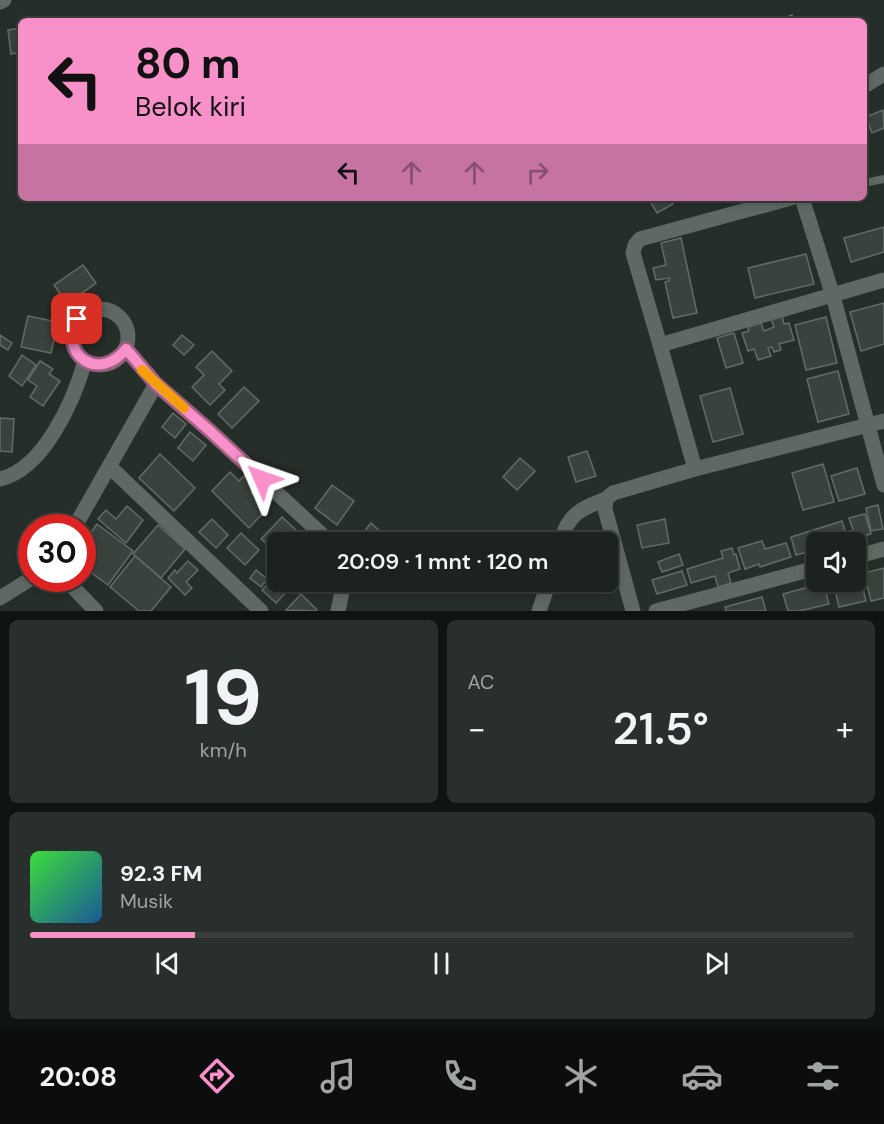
<!DOCTYPE html>
<html lang="id">
<meta charset="utf-8">
<style>
:root{--surface:#1c221f;--page:#292f2c;--text:#f1f3f6;--muted:#a0a4a4;--line:#3a3f3d;--accent:#f890ca}
body{margin:0;font-family:"DM Sans",sans-serif;background:var(--page);color:var(--text);height:100vh;display:flex;flex-direction:column;font-size:22px;white-space:nowrap}
*{box-sizing:border-box;margin:0}
p{font-size:20px;color:var(--muted)}
.icon{flex:none;width:33px;height:33px;fill:none;stroke:currentColor;stroke-width:2;stroke-linecap:round;stroke-linejoin:round}
.map{position:relative;height:611px;overflow:hidden}
.panel{display:flex;flex-direction:column;gap:9px;padding:9px;background:#0f1311;flex:1}
.panel>*{flex:none}
.banner{position:absolute;left:18px;top:18px;width:849px;height:183px;border-radius:9px;box-shadow:0 3px 9px #0003,0 0 0 2px var(--line);background:#f890ca;color:#111;overflow:hidden}
.fabs{position:absolute;left:806px;top:532px;display:grid;gap:12px}
.fabs a{display:grid;place-items:center;width:60px;height:60px;border-radius:9px;background:var(--surface);box-shadow:0 3px 9px #0003,0 0 0 2px var(--line);font-size:30px}
.speed{position:absolute;left:18px;top:514px;display:flex;gap:12px;font-size:30px;font-weight:700;text-align:center}
.speed>*{display:grid;place-content:center;width:78px;height:78px;border-radius:50%;background:var(--surface);box-shadow:0 3px 9px #0003,0 0 0 2px var(--line);line-height:1}
.speed .limit{border:9px solid #d22;background:#fff;color:#111}
.pin{position:absolute;display:grid;place-items:center;width:51px;height:51px;color:#fff;margin:-26px;border-radius:12px;box-shadow:0 3px 9px #0006}
.me{position:absolute;width:66px;margin:-33px;rotate:313deg;stroke-linejoin:round;filter:drop-shadow(0 0 4px #0008)}
.turn{display:flex;align-items:center;gap:21px;height:126px;padding:0 18px;font-size:27px}
.turn .icon{width:78px;height:78px;stroke-width:2.5}
.turn b{display:block;font-size:42px;line-height:51px}
.lanes{display:flex;align-items:center;height:57px;padding:0 18px;background:#0003;justify-content:center;gap:30px;direction:ltr}
.lanes .off{opacity:.35}
.big{font-size:45px;font-weight:600;line-height:1.1}
.panel .card{flex:1;display:flex;flex-direction:column;justify-content:center;gap:9px;min-width:0;padding:0 21px;border-radius:9px;background:var(--page)}
.panel .dial{align-items:center;gap:0}
.dial b{font-size:78px;line-height:1}
.song{display:flex;align-items:center;gap:18px}
.cover{width:72px;height:72px;border-radius:9px;background:linear-gradient(135deg,hsl(120 70% 55%),hsl(210 70% 35%))}
.played{height:6px;border-radius:3px;background:linear-gradient(90deg,var(--accent) 20%,var(--line) 20%)}
.keys{display:flex;justify-content:space-around;direction:ltr}
.heat{display:flex;justify-content:space-between;align-items:center;font-size:33px;direction:ltr}
.panel .tiles{flex:1;display:grid;gap:9px;grid-template-columns:1fr 1fr}
.card:last-child{grid-column:span 2}
.trip{position:absolute;left:267px;top:532px;width:351px;height:60px;border-radius:9px;background:var(--surface);box-shadow:0 3px 9px #0003,0 0 0 2px var(--line);font-weight:600;line-height:60px;text-align:center}
.tabs{display:flex;height:96px;justify-content:space-around;align-items:center;background:#0b0e0c;color:var(--muted)}
.tabs .icon{width:42px;height:42px}
.tabs .current{color:var(--accent)}
.tabs b{font-size:27px;color:var(--text)}
.map>svg:first-child{display:block}
.building{fill:#3a423d;stroke:#626b65;stroke-width:1.5}
.lines{fill:none;stroke-linecap:round;stroke-linejoin:round}
.lane{stroke:#5f6862;stroke-width:8}
.street{stroke:#5f6862;stroke-width:15}
.route-casing{stroke:#a15e83;stroke-width:15}
.route{stroke:#f890ca;stroke-width:10}
.slow{stroke:#f59e0b;stroke-width:10}
</style>
<div class="map">
<svg width="884" height="611" viewBox="0 0 884 611">
<rect width="100%" height="100%" fill="#262e29"/>
<g class="building">
<path d="M792 15 794 21H777Z"/>
<path d="M21 28V52L11 54 8 30Z"/>
<path d="M883 110 884 128 872 133 866 117Z"/>
<path d="M648 198H669L673 204 657 213Z"/>
<path d="M884 227V252L851 262 844 238Z"/>
<path d="M681 238 697 313 673 318 665 282 669 281V278L656 280 653 268 666 265 661 243Z"/>
<path d="M806 254 814 284 755 298 748 268Z"/>
<path d="M83 265 96 283 67 304 54 285Z"/>
<path d="M884 303V344L861 351 850 312Z"/>
<path d="M782 315 784 324 789 323 794 340 779 344 781 350 774 352 772 347 768 348 771 356 758 360 754 349 748 351 742 333 749 331 748 327 761 323 764 331 774 327 771 318Z"/>
<path d="M28 316 58 322 51 353 21 347Z"/>
<path d="M826 317 837 363 806 370 795 325Z"/>
<path d="M734 333 743 363 726 368 717 338Z"/>
<path d="M0 335 12 343 8 350 0 345Z"/>
<path d="M182 335 194 345 184 355 173 345Z"/>
<path d="M212 351 232 371 219 384 225 390 210 405 192 387 204 375 196 367Z"/>
<path d="M22 355 36 365 22 386 9 376Z"/>
<path d="M40 361 53 369 49 374 60 381 43 406 30 397 37 386 28 380Z"/>
<path d="M838 371 849 414 818 422 807 379Z"/>
<path d="M244 387 259 401 232 428 218 414Z"/>
<path d="M730 388 743 434 713 442 700 396Z"/>
<path d="M173 413 186 424 175 438 162 427Z"/>
<path d="M0 418 14 419 12 452 0 451Z"/>
<path d="M190 432 206 445 193 461 178 448Z"/>
<path d="M587 451 596 476 576 482 568 457Z"/>
<path d="M160 454 195 488 174 511 139 478Z"/>
<path d="M520 458 535 471 517 490 503 477Z"/>
<path d="M823 464 834 502 803 510 792 473Z"/>
<path d="M857 468 865 494 839 501 831 476Z"/>
<path d="M249 471 260 483 251 493 267 509 249 528 212 491 230 472 239 481Z"/>
<path d="M332 485 354 501 337 525 315 508Z"/>
<path d="M878 505 883 529 871 531 866 508Z"/>
<path d="M127 506 143 520 126 543 98 519 106 510 116 519Z"/>
<path d="M865 514 871 534 856 538 849 518Z"/>
<path d="M282 517 309 542 278 543V554L261 539Z"/>
<path d="M212 519 228 535 216 548 199 532Z"/>
<path d="M665 519 669 543 642 548 637 525Z"/>
<path d="M842 521 849 543H826L825 538 813 542 815 550 796 555 791 537Z"/>
<path d="M371 523 390 540 387 543H355Z"/>
<path d="M97 524 133 551 108 585 82 566V544Z"/>
<path d="M158 525 185 549 161 578 133 554Z"/>
<path d="M241 533 259 550 245 565 227 548Z"/>
<path d="M762 541 765 549 786 543 791 557 760 567 759 564 745 569 738 548Z"/>
<path d="M732 548 734 555 736 554 740 569 728 573 731 583 718 587 715 576 691 583 687 569 723 558 721 551Z"/>
<path d="M679 554 683 565 662 572 658 562Z"/>
<path d="M135 556 171 587 151 611H139L110 587Z"/>
<path d="M188 561 198 570 186 582 192 588 185 595 168 578 175 570 177 573Z"/>
<path d="M884 568V598L871 601 864 573Z"/>
<path d="M256 570 267 579 261 587 250 578Z"/>
<path d="M682 571 687 585 657 594 652 580Z"/>
<path d="M859 573 866 601 839 607 833 582H855V574Z"/>
<path d="M275 577 278 582H281L289 589 276 603 262 590Z"/>
<path d="M823 583 829 604 800 611H788L783 594Z"/>
<path d="M301 594 317 610 316 611 286 610Z"/>
<path d="M762 597 766 611H726L725 607Z"/>
</g>
<g class="lines">
<path class="lane" d="M864 183 884 179"/>
<g class="street">
<path d="M0 2 4 0"/>
<path d="M864 86 884 74"/>
<path d="M802 198 833 296 884 485"/>
<circle cx="100" cy="337" r="28"/>
<path d="M660 345 633 253 635 245 640 239 791 198"/>
<path d="M156 384 210 431 331 543"/>
<path d="M110 467 261 611"/>
<path d="M695 469 660 345 884 280"/>
<path d="M0 479C44 469 74 400 85 361"/>
<path d="M74 528 156 384 126 349"/>
<path d="M560 543C568 514 580 509 606 499"/>
<path d="M855 557 884 549"/>
<path d="M65 579 96 611"/>
<path d="M0 598 32 578"/>
<path d="M338 611 344 582"/>
<path d="M539 611 549 582"/>
<path d="M633 611 605 509 606 499 613 493 695 469 884 421"/>
<path d="M656 611 816 568"/>
</g>
</g>
<g class="lines">
<g class="route-casing">
<path id="route" d="M77 319C59 357 100 382 126 349L156 384 210 431 262 479"/>
</g>
<use href="#route" class="route"/>
<path class="slow" d="M142 370 184 408"/>
</g>
</svg>
<div class="fabs">
<a><svg class="icon" aria-label="sound" viewBox="0 0 24 24"><path d="M4 9h4l5-4v14l-5-4H4zM17 9q2 3 0 6"/></svg></a>
</div>
<div class="speed"><div class="limit">30</div></div>
<div class="pin" style="left:77px;top:319px;background:#d93025"><svg class="icon" aria-label="arrive" viewBox="0 0 24 24"><path d="M6 21V4h12l-3 4 3 4H6"/></svg></div>
<svg class="me" style="left:262px;top:479px" viewBox="-20 -20 40 40"><path d="M0-17L14 15 0 8-14 15z" fill="#f890ca" stroke="#fff" stroke-width="4"/></svg>
<div class="trip">20:09 · 1 mnt · 120 m</div>
<div class="banner">
<div class="turn"><svg class="icon" aria-label="left" viewBox="0 0 24 24"><path d="M17 20v-9H6M10 6l-5 5 5 5"/></svg><div><b>80 m</b>Belok kiri</div></div>
<div class="lanes"><svg class="icon" aria-label="left" viewBox="0 0 24 24"><path d="M17 20v-9H6M10 6l-5 5 5 5"/></svg><svg class="icon off" aria-label="ahead" viewBox="0 0 24 24"><path d="M12 20V5M6 11l6-6 6 6"/></svg><svg class="icon off" aria-label="ahead" viewBox="0 0 24 24"><path d="M12 20V5M6 11l6-6 6 6"/></svg><svg class="icon off" aria-label="right" viewBox="0 0 24 24"><path d="M7 20v-9h11M14 6l5 5-5 5"/></svg></div>
</div>
</div>
<section class="panel">
<div class="tiles">
<div class="card dial"><b>19</b><p>km/h</p></div>
<div class="card"><p>AC</p>
<div class="heat"><a>−</a><b class="big">21.5°</b><a>+</a></div>
</div>
<div class="card">
<div class="song"><i class="cover"></i><div><b>92.3 FM</b><p>Musik</p></div></div>
<div class="played"></div>
<div class="keys"><svg class="icon" aria-label="previous" viewBox="0 0 24 24"><path d="M18 5L8 12l10 7zM5 5v14"/></svg><svg class="icon" aria-label="pause" viewBox="0 0 24 24"><path d="M8 5v14M16 5v14"/></svg><svg class="icon" aria-label="next" viewBox="0 0 24 24"><path d="M6 5l10 7-10 7zM19 5v14"/></svg></div>
</div>
</div>
</section>
<nav class="tabs">
<b>20:08</b>
<svg class="icon current" aria-label="directions" viewBox="0 0 24 24"><path d="M12 3l9 9-9 9-9-9zM9 14v-3h6M13 9l2 2-2 2"/></svg>
<svg class="icon" aria-label="music" viewBox="0 0 24 24"><path d="M9 18V5l10-2v13"/><circle cx="6" cy="18" r="3"/><circle cx="16" cy="16" r="3"/></svg>
<svg class="icon" aria-label="phone" viewBox="0 0 24 24"><path d="M5 4h4l2 5-3 2q2 4 5 5l2-3 5 2v4C11 20 4 13 5 4z"/></svg>
<svg class="icon" aria-label="climate" viewBox="0 0 24 24"><path d="M12 3v18M4 7l16 10M4 17L20 7"/></svg>
<svg class="icon" aria-label="car" viewBox="0 0 24 24"><path d="M5 17H2v-5l4-1 3-4h7l3 4 3 1v5h-3M9 17h6M6 11h13"/><circle cx="7" cy="17" r="2"/><circle cx="17" cy="17" r="2"/></svg>
<svg class="icon" aria-label="filters" viewBox="0 0 24 24"><path d="M4 7h16M4 17h16"/><circle cx="9" cy="7" r="2"/><circle cx="15" cy="17" r="2"/></svg>
</nav>
